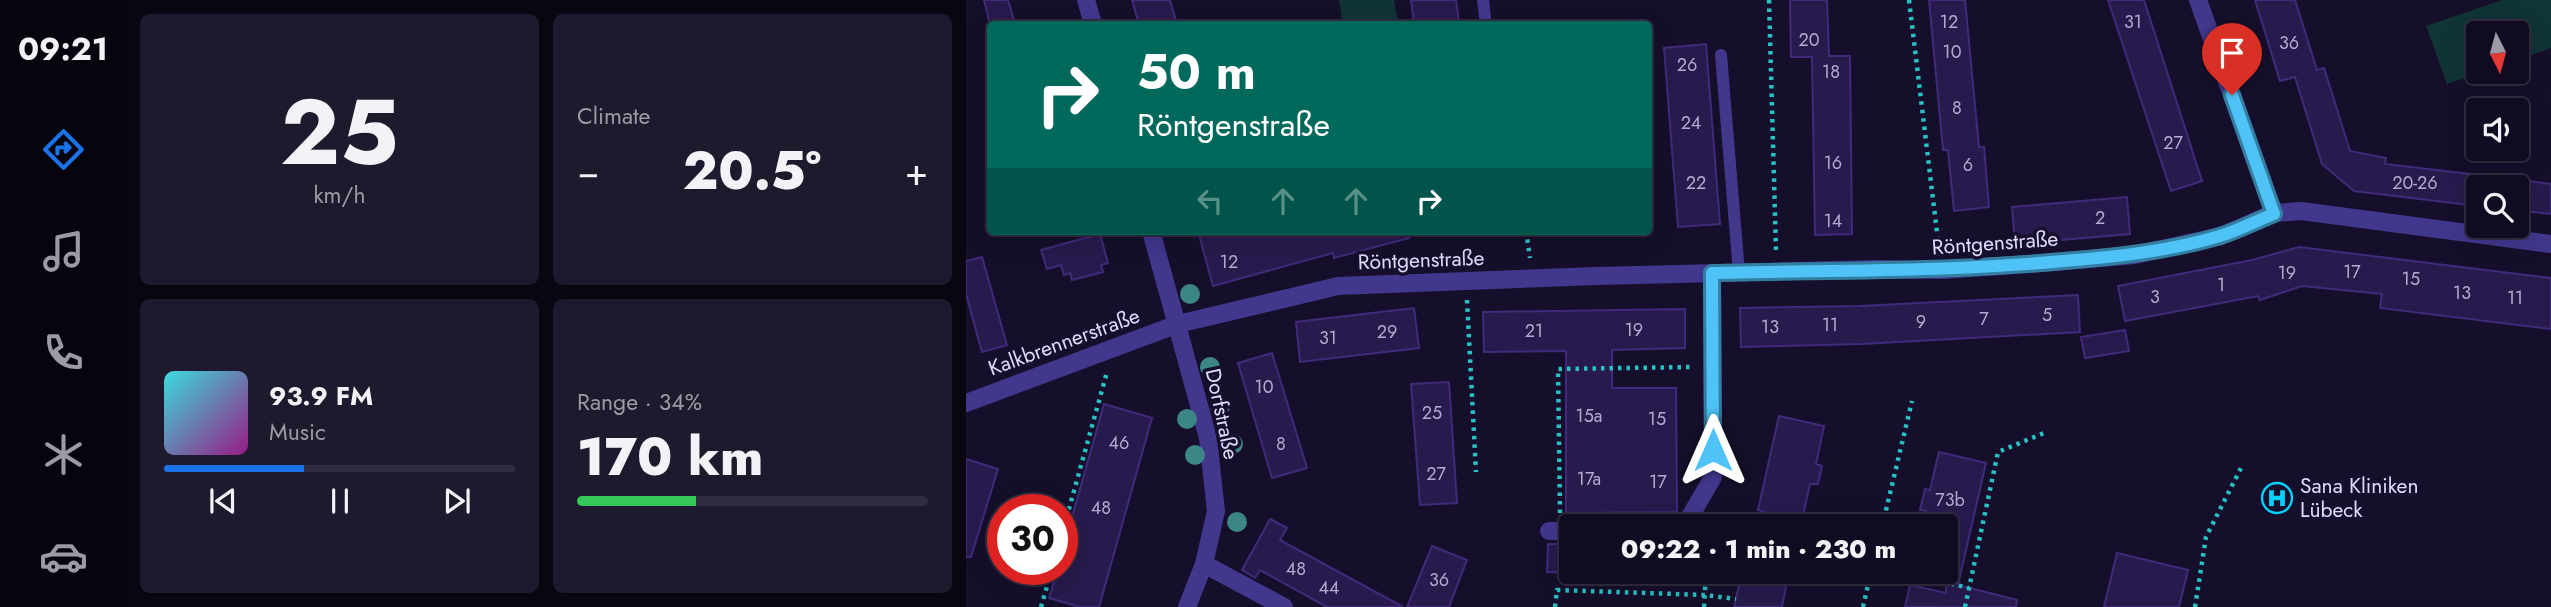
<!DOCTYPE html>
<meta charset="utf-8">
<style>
:root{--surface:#100b20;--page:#1e192d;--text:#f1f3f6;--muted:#9c9ba5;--line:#302b3e;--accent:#1a73e8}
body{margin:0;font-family:Jost,sans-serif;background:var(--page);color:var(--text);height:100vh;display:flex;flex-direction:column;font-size:26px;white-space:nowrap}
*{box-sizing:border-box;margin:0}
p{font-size:23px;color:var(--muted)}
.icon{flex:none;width:38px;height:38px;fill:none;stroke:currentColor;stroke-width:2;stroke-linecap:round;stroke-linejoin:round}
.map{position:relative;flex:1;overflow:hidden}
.sheet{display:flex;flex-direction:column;gap:14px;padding:14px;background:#090612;width:840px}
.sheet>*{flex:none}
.banner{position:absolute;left:21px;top:21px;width:665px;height:214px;border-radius:7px;box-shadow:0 7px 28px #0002,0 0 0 2px var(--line);background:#00695c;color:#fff;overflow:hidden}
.needle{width:46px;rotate:174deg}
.tools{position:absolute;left:1500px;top:21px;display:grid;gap:14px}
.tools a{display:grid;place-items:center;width:63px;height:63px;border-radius:7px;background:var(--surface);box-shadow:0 7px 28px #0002,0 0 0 2px var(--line);font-size:35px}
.speed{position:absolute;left:21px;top:494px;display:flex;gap:14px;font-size:35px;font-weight:700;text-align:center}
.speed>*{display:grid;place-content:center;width:91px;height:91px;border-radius:50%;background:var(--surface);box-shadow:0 7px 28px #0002,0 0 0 2px var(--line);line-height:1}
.speed .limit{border:10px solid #d22;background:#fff;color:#111}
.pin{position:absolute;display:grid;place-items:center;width:60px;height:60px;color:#fff;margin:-72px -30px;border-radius:50% 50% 50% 0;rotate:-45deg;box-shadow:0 0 7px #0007}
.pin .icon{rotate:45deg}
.me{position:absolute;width:77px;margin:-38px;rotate:0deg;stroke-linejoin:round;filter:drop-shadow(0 0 5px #0008)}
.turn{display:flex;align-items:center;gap:24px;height:147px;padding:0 35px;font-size:32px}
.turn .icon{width:91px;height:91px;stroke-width:2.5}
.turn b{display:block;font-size:49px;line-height:60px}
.lanes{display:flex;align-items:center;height:66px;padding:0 35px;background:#0003;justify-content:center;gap:35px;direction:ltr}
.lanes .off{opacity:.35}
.big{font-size:52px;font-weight:800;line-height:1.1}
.sheet .widget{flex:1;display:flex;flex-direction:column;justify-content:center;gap:10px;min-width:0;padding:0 24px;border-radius:10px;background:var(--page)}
.sheet .dial{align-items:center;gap:0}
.dial b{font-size:91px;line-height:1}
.song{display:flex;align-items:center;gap:21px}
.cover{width:84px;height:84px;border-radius:10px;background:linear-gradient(135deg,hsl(180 70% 55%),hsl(310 70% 35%))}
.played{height:7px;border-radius:4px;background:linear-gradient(90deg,var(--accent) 40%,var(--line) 40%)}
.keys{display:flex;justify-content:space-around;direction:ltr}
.heat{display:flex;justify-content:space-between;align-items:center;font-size:38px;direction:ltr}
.charge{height:10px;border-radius:5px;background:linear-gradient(90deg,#34c759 34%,var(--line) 0)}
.sheet .tiles{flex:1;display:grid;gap:14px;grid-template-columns:repeat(2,1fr)}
.trip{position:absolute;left:593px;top:514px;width:399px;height:70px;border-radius:7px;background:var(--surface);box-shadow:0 7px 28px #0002,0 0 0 2px var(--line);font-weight:800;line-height:70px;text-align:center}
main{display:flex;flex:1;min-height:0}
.tab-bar{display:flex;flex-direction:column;width:126px;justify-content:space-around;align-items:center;background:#06040d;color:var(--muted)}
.tab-bar .icon{width:49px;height:49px}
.tab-bar .on{color:var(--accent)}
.tab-bar b{font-size:32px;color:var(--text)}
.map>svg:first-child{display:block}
.green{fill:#113436}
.building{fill:#281a4d;stroke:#412a7b;stroke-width:2}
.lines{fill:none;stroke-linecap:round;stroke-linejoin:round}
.path{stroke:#28c1c4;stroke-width:4.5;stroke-dasharray:3.5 5;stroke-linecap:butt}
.lane{stroke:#41378d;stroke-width:12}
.street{stroke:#41378d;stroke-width:18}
.tree{fill:#3c8686}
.route-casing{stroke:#337fa1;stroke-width:18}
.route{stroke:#4fc3f7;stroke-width:12}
.labels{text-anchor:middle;stroke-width:7;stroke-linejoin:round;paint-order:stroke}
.number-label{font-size:18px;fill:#b3a9d2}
.street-label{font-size:21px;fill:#e1d9ff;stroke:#160f2b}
.poi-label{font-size:21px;fill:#e1d9ff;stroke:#160f2b;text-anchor:start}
</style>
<main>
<nav class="tab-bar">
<b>09:21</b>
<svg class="icon on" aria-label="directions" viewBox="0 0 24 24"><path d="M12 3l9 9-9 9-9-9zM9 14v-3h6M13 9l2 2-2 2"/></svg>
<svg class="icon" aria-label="music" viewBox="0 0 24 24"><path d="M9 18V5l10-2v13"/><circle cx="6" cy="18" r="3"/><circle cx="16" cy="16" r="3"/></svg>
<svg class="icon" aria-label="phone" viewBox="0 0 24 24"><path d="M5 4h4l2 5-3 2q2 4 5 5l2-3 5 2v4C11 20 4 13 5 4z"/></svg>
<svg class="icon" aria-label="climate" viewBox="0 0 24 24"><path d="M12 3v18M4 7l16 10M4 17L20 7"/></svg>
<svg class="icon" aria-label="car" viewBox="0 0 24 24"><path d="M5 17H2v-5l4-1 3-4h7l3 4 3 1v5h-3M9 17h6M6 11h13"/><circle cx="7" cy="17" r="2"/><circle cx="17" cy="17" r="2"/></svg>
</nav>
<section class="sheet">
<div class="tiles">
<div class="widget dial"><b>25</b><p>km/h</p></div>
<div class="widget"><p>Climate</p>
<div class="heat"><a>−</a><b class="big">20.5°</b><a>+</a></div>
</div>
<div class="widget">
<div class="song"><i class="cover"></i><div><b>93.9 FM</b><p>Music</p></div></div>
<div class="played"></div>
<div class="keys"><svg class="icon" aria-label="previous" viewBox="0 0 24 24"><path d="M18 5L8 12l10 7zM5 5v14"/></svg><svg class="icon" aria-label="pause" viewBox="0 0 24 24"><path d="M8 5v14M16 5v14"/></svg><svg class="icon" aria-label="next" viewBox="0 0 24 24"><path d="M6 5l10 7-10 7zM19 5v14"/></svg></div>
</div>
<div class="widget"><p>Range · 34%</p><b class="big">170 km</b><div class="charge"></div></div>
</div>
</section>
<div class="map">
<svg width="1585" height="607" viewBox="0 0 1585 607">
<rect width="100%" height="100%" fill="#160f2b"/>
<g class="green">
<path d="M373 0H428L432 24H377Z"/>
<path d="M1536 0H1585V48L1551 60 1550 33H1512V72H1516L1481 84 1460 26Z"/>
</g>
<g class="building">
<path d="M18 0H42L49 24H24Z"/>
<path d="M166 0H204L211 24H173Z"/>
<path d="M445 0H490L493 22 448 24Z"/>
<path d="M824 0H861L863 56H884L886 234 849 235 846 57H825Z"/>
<path d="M963 0H999L1013 147H1018L1023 207 988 211 982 150H977Z"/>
<path d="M1142 0H1178L1236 181 1205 191Z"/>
<path d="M1289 0H1329L1351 70 1358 68 1384 151 1420 158 1419 164 1512 175V206L1388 191 1356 164 1329 77 1314 81Z"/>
<path d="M740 44 754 224 712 227 698 48Z"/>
<path d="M1550 179 1585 184V214L1550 210Z"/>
<path d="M1161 197 1164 234 1049 244 1046 207Z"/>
<path d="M232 231H442L443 238 368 258 367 253 247 286Z"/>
<path d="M134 234 142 263 135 265 137 272 106 280 104 273 98 275 95 265 81 269 75 250Z"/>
<path d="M1333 247 1585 278V329L1414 308 1416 294 1336 286 1294 300 1292 296 1159 321 1152 286 1286 260Z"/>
<path d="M16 257 41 345 16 352 0 294V261Z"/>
<path d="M1112 295 1114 332 896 344 775 347 774 308 894 306Z"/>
<path d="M448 308 453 348 334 362 330 322Z"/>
<path d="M719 309V348L646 350V388H710L711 512 600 513V351L518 352 517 312Z"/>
<path d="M1159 330 1163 351 1119 358 1115 337Z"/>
<path d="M306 353 341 468 306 478 272 363Z"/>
<path d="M483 382 491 503 454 505 445 384Z"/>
<path d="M138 404 186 418 133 607H114L83 598 92 569H96V553Z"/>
<path d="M813 416 858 426 850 464 856 466 852 484H844L836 520 829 518 828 527H796L799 512 792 510Z"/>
<path d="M973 452 1020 463 992 585 1051 600 1050 607H939L944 585 980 593V527H956L960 511 954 510 959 489 964 490Z"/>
<path d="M0 459 32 469 5 557H0Z"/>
<path d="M304 519 321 528 314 540 437 607H361L294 570 289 578 276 570Z"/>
<path d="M582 544H606V573L581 572Z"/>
<path d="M466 546 501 560 494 578 483 607H441Z"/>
<path d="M1151 553 1222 570 1213 607H1138Z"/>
<path d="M776 572H823L816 607H768Z"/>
</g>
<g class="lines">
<g class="path">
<path d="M803 0 810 251"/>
<path d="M943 0 973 249"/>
<path d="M560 231 564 258"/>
<path d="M501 300 510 472"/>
<path d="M594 513 592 369 726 367"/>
<path d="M916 527 946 401"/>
<path d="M96 534 141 372"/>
<path d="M935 572 1003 588"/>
<path d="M75 607 86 569"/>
<path d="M589 607 591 590 739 595 770 599"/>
<path d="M738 607 740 572"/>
<path d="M897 607 905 572"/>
<path d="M999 607 1032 452 1078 433"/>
<path d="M1229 607 1240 537 1277 464"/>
</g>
<g class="lane">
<path d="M517 0 519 17"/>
<path d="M755 55 773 273"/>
</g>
<g class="street">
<path d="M120 0 127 24"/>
<path d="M1232 0 1308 213"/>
<path d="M185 231 242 438 250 511 238 564 221 607"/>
<path d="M0 403 212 324 372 286 630 276 909 269 976 270 1077 263 1169 255 1255 236 1308 213 1335 211 1585 244"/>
<path d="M718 527 747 477 746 273"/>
<path d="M583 531H606"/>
<path d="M238 564 318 607"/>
</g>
</g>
<g class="tree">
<circle cx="224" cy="294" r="10"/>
<circle cx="244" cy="367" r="10"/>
<circle cx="254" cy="406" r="10"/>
<circle cx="221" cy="419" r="10"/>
<circle cx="267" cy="444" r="10"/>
<circle cx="229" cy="455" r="10"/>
<circle cx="271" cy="522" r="10"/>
</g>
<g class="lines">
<g class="route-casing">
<path id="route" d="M747 450 746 273C863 270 980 272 1097 261 1150 257 1203 251 1254 236 1273 230 1290 221 1308 214L1266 95"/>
</g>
<use href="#route" class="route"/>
</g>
<defs>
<g id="hospital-ring" transform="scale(1.575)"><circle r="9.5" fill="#160f2b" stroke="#05d1ff" stroke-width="1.5"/><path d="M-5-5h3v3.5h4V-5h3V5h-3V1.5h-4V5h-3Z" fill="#05d1ff"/></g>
</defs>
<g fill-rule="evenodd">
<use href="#hospital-ring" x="1311" y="498"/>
</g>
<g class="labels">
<g class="number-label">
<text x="983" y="28">12</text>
<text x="1167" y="28">31</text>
<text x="843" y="46">20</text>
<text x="1323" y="49">36</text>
<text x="986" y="58">10</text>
<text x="721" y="71">26</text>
<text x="865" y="78">18</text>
<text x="991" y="114">8</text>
<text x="725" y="129">24</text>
<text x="1207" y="149">27</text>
<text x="867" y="169">16</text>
<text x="1002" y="171">6</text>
<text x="730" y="189">22</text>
<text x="1449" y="189">20-26</text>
<text x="1134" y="224">2</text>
<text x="867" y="227">14</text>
<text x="263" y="268">12</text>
<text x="1386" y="278">17</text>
<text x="1321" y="279">19</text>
<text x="1445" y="285">15</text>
<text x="1255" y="291">1</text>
<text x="1496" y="299">13</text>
<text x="1189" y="303">3</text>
<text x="1549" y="304">11</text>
<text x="1081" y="321">5</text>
<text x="1018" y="325">7</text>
<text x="955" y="328">9</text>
<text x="864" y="331">11</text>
<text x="804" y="333">13</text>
<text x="668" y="336">19</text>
<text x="568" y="337">21</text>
<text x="421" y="338">29</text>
<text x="362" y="344">31</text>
<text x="298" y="393">10</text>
<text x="466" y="419">25</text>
<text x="623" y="422">15a</text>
<text x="691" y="425">15</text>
<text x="153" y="449">46</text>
<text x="315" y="450">8</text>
<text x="470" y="480">27</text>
<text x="623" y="485">17a</text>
<text x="692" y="488">17</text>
<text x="984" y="506">73b</text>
<text x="135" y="514">48</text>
<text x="330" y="575">48</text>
<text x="473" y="586">36</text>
<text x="363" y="594">44</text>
</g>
<g class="street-label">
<text transform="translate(1029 243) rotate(-4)" y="7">Röntgenstraße</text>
<text transform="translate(455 260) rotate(-2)" y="7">Röntgenstraße</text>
<text transform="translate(98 342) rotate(-20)" y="7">Kalkbrennerstraße</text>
<text transform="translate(256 414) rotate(78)" y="7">Dorfstraße</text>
</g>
<g class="poi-label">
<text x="1334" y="493">Sana Kliniken<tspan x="1334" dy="24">Lübeck</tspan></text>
</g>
</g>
</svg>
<div class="tools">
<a><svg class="needle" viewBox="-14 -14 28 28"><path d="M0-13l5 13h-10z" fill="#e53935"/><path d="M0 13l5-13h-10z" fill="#9c9ba5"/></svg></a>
<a><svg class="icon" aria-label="sound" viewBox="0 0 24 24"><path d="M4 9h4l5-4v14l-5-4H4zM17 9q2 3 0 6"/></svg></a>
<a><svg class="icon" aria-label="search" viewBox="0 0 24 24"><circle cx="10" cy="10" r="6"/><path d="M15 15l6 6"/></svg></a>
</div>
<div class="speed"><div class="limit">30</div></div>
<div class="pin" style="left:1266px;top:95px;background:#d93025"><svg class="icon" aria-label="arrive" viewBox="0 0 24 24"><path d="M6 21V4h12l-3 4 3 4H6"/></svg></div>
<svg class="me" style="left:747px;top:450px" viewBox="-20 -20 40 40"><path d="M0-17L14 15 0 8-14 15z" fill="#4fc3f7" stroke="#fff" stroke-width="4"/></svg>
<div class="trip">09:22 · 1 min · 230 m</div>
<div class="banner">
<div class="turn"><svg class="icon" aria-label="right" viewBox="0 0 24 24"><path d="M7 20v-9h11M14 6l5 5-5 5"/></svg><div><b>50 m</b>Röntgenstraße</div></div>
<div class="lanes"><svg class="icon off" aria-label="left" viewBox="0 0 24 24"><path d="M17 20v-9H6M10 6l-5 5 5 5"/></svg><svg class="icon off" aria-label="ahead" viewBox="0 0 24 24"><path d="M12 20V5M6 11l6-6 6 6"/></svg><svg class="icon off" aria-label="ahead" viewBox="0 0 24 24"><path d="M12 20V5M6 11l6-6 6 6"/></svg><svg class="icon" aria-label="right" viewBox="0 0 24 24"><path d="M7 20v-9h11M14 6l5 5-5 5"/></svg></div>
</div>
</div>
</main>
